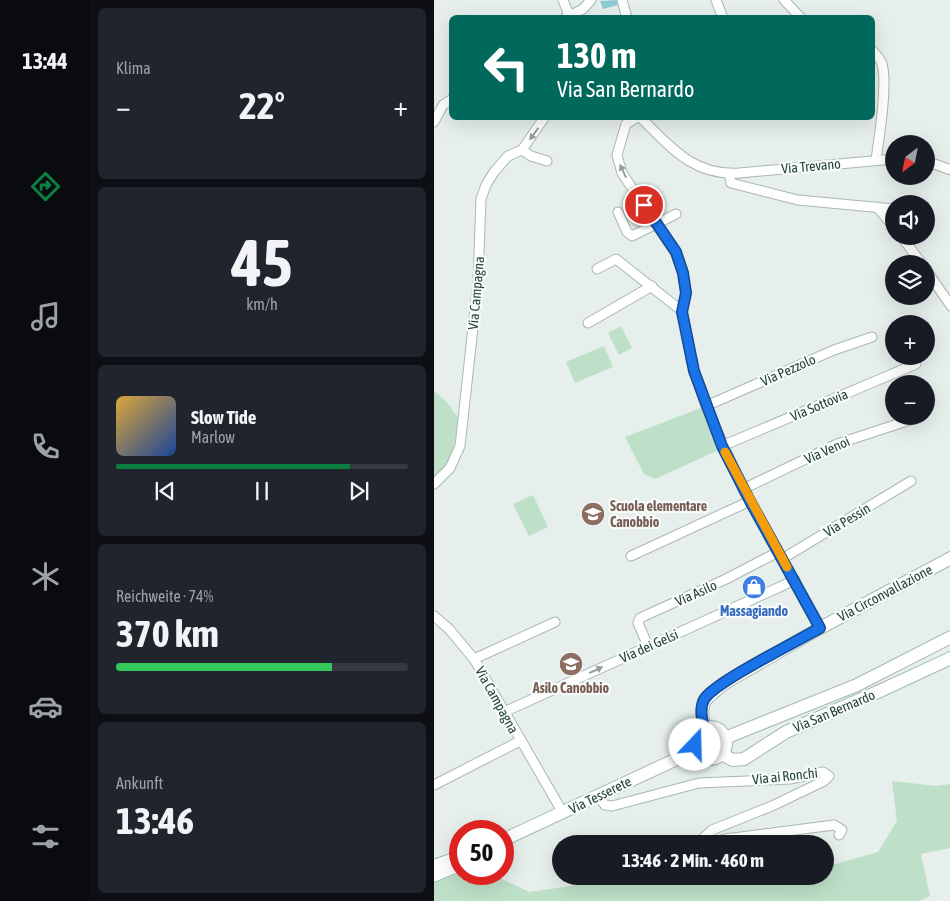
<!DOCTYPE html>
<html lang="de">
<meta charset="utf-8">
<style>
:root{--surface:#171b24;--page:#20242c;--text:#f1f3f6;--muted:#9ea1a6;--line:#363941;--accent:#0b8043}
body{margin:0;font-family:"Asap Condensed",sans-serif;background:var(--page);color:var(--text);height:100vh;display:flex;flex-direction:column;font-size:19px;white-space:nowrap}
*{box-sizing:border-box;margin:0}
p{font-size:16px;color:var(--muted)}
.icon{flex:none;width:28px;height:28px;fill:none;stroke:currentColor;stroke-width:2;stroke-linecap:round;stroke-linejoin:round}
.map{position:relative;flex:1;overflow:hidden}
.sheet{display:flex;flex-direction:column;gap:8px;padding:8px;background:#0d0f14;width:344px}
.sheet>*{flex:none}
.banner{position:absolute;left:15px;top:15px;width:426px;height:105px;border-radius:8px;box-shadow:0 5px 20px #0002;background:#00695c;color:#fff;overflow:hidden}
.needle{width:32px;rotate:212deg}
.fabs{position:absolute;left:451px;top:135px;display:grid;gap:10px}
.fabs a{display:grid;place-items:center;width:50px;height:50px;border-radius:50%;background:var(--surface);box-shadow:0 5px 20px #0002;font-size:25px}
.speed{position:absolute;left:15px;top:820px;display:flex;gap:10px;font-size:25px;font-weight:700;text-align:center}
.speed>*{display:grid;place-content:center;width:65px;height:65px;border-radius:50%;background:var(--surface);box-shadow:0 5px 20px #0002;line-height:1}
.speed .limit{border:8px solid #d22;background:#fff;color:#111}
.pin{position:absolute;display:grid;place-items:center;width:42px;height:42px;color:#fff;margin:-21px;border:2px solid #fff;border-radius:50%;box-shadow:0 1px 5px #0007}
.me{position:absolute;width:55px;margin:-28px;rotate:21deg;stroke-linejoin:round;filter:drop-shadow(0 0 4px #0008)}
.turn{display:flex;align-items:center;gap:18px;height:105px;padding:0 25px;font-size:22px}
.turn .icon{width:65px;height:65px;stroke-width:2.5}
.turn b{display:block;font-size:35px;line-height:42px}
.big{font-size:38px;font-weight:700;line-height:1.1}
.sheet .card{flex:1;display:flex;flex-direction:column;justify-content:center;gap:8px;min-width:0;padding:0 18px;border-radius:8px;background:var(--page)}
.sheet .dial{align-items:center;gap:0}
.dial b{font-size:65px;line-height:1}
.song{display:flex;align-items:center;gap:15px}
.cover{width:60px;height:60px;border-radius:8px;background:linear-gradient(135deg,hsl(40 70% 55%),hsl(220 70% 35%))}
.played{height:5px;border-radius:2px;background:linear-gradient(90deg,var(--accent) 80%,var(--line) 80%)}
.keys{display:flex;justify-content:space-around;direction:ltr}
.heat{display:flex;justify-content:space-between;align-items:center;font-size:28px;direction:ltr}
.charge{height:8px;border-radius:4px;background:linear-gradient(90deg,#34c759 74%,var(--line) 0)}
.trip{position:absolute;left:118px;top:835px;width:282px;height:50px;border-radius:25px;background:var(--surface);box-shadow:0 5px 20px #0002;font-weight:700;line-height:50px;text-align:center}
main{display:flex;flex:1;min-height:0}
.dock{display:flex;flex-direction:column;width:90px;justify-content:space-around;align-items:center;background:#090b0e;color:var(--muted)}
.dock .icon{width:35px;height:35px}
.dock .active{color:var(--accent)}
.dock b{font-size:22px;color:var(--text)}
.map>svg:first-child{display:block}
.green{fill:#bfe0c8}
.water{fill:#8ec9d4}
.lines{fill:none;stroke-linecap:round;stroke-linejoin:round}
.street-casing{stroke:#a8b8b2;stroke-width:11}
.secondary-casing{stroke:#a4bbb3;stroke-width:14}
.street{stroke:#fff;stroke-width:9}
.secondary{stroke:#fff;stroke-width:12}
.oneway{fill:#92a09c}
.route-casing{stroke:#114b97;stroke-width:12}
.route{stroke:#1a73e8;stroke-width:9}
.slow{stroke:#f59e0b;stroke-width:9}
.labels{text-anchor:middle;stroke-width:4.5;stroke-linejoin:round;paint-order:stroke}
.street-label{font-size:14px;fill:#24423a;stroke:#f7fbf9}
.education-label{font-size:14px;font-weight:bold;fill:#785e54;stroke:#f7fbf9;text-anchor:start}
.shop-label{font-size:14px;font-weight:bold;fill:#366cbe;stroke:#f7fbf9}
</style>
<main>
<nav class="dock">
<b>13:44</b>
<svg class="icon active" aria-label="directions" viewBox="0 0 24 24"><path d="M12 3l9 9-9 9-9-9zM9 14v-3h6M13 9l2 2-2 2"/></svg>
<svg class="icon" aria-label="music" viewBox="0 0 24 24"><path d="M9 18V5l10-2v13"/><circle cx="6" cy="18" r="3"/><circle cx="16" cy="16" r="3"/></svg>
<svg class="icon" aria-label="phone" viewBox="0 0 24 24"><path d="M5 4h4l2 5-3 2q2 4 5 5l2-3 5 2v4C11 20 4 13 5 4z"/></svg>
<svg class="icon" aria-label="climate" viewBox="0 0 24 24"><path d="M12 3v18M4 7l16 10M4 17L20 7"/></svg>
<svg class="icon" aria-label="car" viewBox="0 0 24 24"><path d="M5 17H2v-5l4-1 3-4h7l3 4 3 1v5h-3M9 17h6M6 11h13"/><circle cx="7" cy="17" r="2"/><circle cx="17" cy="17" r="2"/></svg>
<svg class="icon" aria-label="filters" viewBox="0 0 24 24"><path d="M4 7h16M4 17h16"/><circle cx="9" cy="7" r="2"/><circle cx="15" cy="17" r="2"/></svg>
</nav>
<section class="sheet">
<div class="card"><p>Klima</p>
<div class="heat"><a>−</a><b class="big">22°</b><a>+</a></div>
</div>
<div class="card dial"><b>45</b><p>km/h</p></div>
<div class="card">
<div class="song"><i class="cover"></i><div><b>Slow Tide</b><p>Marlow</p></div></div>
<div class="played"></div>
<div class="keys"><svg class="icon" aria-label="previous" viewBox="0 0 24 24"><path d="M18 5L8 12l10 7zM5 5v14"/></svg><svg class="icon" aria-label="pause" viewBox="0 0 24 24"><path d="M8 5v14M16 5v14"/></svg><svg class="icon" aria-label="next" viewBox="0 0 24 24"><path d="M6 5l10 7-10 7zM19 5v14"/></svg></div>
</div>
<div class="card"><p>Reichweite · 74%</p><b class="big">370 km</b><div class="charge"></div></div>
<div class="card"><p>Ankunft</p><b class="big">13:46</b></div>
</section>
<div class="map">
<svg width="517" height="901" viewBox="0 0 517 901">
<rect width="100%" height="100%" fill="#e6efeb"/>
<g class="green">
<path d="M187 326 198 348 185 355 174 333Z"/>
<path d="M170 346 179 367 141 383 132 362Z"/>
<path d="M0 391 12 401 25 419 17 459 0 477Z"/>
<path d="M272 406 289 448 221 479 210 474 191 437Z"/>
<path d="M99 495 114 527 95 536 79 504Z"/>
<path d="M458 781 502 786 516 784V848L487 854 496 896 485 901H0V866L26 858V874H58L95 892 157 883 165 876H235L240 884 311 876H391V867L444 852 463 821Z"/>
</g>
<path class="water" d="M183 0 184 5 169 9 166 1Z"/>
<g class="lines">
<g class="street-casing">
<g id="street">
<path d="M129 0 135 15"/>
<path d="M188 0 193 18"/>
<path d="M282 0 289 18"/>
<path d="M350 0 367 18"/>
<path d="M131 18 149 9 157 0"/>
<path d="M439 51C442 55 446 58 448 64 454 84 445 138 442 160"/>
<path d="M202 118 192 124 183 155 188 173 241 252 249 273 252 293 248 311 260 371 272 406 309 489 386 628"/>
<path d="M207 118C237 147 259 176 305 173L460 159"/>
<path d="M0 122 9 105 18 99"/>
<path d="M88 150 97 156 113 161"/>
<path d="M492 161 517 170"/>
<path d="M295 174 297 183 364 200 460 209"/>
<path d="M443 207 460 227"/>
<path d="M184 212 193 232 198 236 242 214"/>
<path d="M467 236 488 264"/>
<path d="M163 269 182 259 248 311"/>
<path d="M492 270 517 306"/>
<path d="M154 323 218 286"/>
<path d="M272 406 400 350 438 337"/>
<path d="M288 446 482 364"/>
<path d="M0 484 16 468 26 446 44 282 47 199 52 185 60 172 74 156 88 150 110 118"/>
<path d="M309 489 403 444 479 419"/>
<path d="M197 556 316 501"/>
<path d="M348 559 477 481"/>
<path d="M0 616 15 629 40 659 129 813"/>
<path d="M214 646 204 623 206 618 292 579 344 552"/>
<path d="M40 659 121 622"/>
<path d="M70 712 361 580"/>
<path d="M0 785 86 741"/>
<path d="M164 796 171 805 178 806 265 783 356 779 389 772 395 776 390 781 338 806 278 830 269 838 273 844"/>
<path d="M277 844 291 839 400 825 408 830 405 835"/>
<path d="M0 877 22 868 25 857"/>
</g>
</g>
<g class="secondary-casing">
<g id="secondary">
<circle cx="276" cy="743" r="16"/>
<path d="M270 728 268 712 270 701 289 684 386 628 517 558"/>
<path d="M291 738 423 685 517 637"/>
<path d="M287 754 299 760 310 759 352 732 448 690 517 658"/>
<path d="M69 840 262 750"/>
<path d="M0 866 26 857"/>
</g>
</g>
<use href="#street" class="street"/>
<use href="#secondary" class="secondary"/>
</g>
<defs><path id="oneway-solid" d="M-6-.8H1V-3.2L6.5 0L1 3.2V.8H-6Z" transform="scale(1.25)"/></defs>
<g class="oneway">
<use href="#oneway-solid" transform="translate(100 134) rotate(126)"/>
<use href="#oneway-solid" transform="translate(189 171) rotate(-115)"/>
<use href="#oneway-solid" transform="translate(162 670) rotate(-25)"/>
</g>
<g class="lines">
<g class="route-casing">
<path id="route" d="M210 205 242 252 249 273 252 293 248 312 260 371 288 446 316 501 386 628C362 642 285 680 271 698 265 707 268 719 270 728L262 735 261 745"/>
</g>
<use href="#route" class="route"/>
<path class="slow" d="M291 452 353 567"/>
</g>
<defs>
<g id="school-disc" transform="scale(1.25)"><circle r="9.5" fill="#8d6e63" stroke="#f7fbf9"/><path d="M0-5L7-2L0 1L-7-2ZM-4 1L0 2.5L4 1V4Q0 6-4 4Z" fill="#fff"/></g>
<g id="shop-disc" transform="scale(1.25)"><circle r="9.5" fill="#3f7fe0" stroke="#f7fbf9"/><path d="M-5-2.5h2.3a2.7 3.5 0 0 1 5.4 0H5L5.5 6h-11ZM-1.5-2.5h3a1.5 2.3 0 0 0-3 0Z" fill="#fff"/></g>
</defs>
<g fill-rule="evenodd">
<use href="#school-disc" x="159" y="514"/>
<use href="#shop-disc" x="320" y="587"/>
<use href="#school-disc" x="137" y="664"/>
</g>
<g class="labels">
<g class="street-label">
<text transform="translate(377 166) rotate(-5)" y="5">Via Trevano</text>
<text transform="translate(42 293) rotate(-85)" y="5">Via Campagna</text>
<text transform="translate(354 370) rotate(-24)" y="5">Via Pezzolo</text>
<text transform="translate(385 405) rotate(-23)" y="5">Via Sottovia</text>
<text transform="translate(393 450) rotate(-24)" y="5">Via Venoi</text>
<text transform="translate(413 520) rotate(-31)" y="5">Via Pessin</text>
<text transform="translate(262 593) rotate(-24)" y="5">Via Asilo</text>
<text transform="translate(451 593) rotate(-28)" y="5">Via Circonvallazione</text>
<text transform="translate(215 646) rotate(-24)" y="5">Via dei Gelsi</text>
<text transform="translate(63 700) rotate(61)" y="5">Via Campagna</text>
<text transform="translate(400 711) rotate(-23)" y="5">Via San Bernardo</text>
<text transform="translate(351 776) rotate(-6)" y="5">Via ai Ronchi</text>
<text transform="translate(166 795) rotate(-26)" y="5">Via Tesserete</text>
</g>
<g class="education-label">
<text x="176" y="511">Scuola elementare<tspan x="176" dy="16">Canobbio</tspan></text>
<text x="137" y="693" text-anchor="middle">Asilo Canobbio</text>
</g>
<g class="shop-label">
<text x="320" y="616">Massagiando</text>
</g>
</g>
</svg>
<div class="fabs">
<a><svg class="needle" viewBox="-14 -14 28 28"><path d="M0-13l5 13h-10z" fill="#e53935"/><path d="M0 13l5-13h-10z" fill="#9ea1a6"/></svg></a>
<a><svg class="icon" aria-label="sound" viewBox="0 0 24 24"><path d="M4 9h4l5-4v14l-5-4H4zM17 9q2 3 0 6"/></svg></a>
<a><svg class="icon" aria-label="layers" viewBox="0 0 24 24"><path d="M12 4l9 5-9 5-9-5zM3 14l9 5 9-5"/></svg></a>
<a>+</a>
<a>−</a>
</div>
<div class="speed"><div class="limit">50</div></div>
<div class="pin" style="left:210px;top:205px;background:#d93025"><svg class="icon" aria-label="arrive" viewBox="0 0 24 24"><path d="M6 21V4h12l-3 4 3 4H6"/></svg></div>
<svg class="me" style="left:261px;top:745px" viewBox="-20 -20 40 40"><circle r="19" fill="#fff"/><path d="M0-13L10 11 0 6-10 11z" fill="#1a73e8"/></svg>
<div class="trip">13:46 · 2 Min. · 460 m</div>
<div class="banner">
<div class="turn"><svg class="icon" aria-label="left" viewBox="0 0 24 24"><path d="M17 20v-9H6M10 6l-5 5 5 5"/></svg><div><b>130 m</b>Via San Bernardo</div></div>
</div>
</div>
</main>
